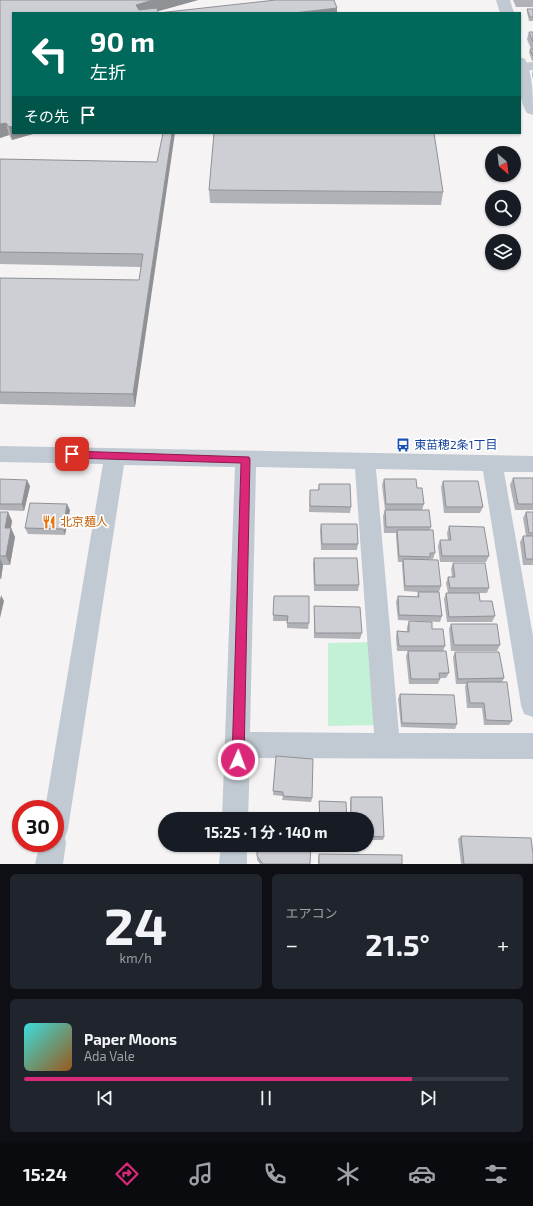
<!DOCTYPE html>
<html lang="ja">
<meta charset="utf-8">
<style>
:root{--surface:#171b24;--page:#20242c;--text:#f1f3f6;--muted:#9ea1a6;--line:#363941;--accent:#db2777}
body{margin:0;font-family:"Exo 2","Noto Sans JP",sans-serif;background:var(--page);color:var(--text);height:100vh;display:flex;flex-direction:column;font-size:15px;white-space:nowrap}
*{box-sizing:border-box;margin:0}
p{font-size:13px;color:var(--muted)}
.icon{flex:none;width:22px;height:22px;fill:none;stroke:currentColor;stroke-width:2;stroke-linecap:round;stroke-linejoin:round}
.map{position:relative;height:864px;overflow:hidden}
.panel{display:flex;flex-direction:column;gap:10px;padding:10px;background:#0d0f14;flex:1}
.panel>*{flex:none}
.guide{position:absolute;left:12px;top:12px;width:509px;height:122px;border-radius:0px;box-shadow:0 1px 3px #0004;background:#00695c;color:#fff;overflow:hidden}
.needle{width:26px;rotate:152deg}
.tools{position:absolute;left:485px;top:146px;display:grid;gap:8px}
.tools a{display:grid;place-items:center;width:36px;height:36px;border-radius:50%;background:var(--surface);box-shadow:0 1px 3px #0004;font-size:20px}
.speed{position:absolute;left:12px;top:800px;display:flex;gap:8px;font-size:20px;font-weight:700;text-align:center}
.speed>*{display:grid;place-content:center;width:52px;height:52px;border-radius:50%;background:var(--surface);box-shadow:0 1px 3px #0004;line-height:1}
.speed .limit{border:6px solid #d22;background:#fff;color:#111}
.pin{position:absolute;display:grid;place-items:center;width:34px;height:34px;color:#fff;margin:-17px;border-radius:8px;box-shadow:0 2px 6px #0006}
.me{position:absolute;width:44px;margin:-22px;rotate:2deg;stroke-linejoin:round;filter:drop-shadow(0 0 3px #0008)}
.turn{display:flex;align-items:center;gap:14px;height:84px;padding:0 12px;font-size:18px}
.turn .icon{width:52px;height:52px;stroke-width:2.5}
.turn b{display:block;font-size:28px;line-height:34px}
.then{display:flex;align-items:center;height:38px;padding:0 12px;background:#0003;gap:8px;font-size:15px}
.big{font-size:30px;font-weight:700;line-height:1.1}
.panel .tile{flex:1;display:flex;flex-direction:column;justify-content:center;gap:6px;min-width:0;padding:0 14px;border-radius:6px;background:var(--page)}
.panel .dial{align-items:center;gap:0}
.dial b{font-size:52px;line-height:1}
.song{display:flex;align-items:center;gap:12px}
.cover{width:48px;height:48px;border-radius:6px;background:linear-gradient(135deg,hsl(180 70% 55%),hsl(30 70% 35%))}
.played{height:4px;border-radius:2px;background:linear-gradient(90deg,var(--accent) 80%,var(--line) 80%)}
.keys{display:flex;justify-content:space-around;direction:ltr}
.heat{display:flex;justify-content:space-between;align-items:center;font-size:22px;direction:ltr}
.panel .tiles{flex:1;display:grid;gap:10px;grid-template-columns:1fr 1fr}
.tile:last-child{grid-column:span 2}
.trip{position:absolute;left:158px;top:812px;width:216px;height:40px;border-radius:20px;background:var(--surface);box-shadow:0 1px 3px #0004;font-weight:700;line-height:40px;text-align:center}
.dock{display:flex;height:64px;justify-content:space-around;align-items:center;background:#090b0e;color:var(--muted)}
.dock .icon{width:28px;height:28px}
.dock .current{color:var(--accent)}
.dock b{font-size:18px;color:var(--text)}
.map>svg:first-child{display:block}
.green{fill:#c3f1d5}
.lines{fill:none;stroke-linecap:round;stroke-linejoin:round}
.minor{fill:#c1cad2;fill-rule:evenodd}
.tertiary{fill:#c1cad2;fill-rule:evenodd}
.wall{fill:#b0b2b7}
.shaded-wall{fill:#909195}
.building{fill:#cdcfd5;stroke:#909195}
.route{fill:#db2777;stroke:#8e194d}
.labels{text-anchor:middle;stroke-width:3.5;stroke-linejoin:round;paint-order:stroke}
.transit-label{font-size:12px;fill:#164399;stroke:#fff;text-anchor:start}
.food-label{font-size:12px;fill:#c56008;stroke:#fff;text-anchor:start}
</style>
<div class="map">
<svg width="533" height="864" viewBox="0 0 533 864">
<rect width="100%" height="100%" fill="#f5f3f3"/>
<path class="green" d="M373 642 377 725 328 726V643Z"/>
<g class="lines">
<g class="minor">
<path d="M533 62V70L520 71V63Z"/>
<path d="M0 446 533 456V472H504L533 636V717L524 714 521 705 483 471 376 469 399 733H533V759L250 758 248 819H222L235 467 124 465 68 829 65 838 66 843 63 864H35L40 843H55V809H45L103 464 0 462ZM256 467 355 469 374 733 250 732Z"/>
<path d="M221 845H247V864H219Z"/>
</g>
<g class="tertiary">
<path d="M496 0H510L514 13H500Z"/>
<path d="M520 57 525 59C533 74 533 97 533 115L527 113C517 98 520 75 520 57Z"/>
</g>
</g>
<g class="wall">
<path d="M0 0H198L158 11V13H13V133H36L12 140 9 135 0 138Z"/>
<path d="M513 0H533V7H516Z"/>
<path d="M527 9H533V25V21H529L527 12Z"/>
<path d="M529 32H533V61H532L529 52 530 49H531L527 39Z"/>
<path d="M533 70V79L532 75Z"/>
<path d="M0 159 157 162 135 407 0 404V278L139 280 141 267 0 264Z"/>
<path d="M209 190 443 192 441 205 210 203Z"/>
<path d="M513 478H533V510H515L510 485Z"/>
<path d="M0 479 30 486 24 511 0 510Z"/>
<path d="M384 479 417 488 424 504 422 510 431 527 430 530 435 553 433 559H429V560L441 586 439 592 442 616 440 622 398 620 396 602 398 596 417 597 418 592 404 591 402 565V562H398L396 536V533H384L383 516 385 510 382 485Z"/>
<path d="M443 481 483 507 480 513H444L441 487Z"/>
<path d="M319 484 351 507 350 513 309 512 310 490H318Z"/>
<path d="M70 510 65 535 28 534 25 528Z"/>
<path d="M0 512H8L12 521 11 528 15 537 10 565H3L1 579H0Z"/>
<path d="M526 512H533V565H523L520 542 523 536H526L523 518Z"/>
<path d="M321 524 358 544 357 550H321L320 530Z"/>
<path d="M449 526 489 556 486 562H440L438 546 440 540H448L447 533Z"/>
<path d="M314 558 359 585 358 591H314L313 564Z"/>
<path d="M453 563 489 588 487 593H479L480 601 495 616 492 622H447L444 599 446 593H448L446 583 448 577H452L451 569Z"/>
<path d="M274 596 309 623 308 629 287 628V621H273Z"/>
<path d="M314 606 362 633 360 639 314 638Z"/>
<path d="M409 621 432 629 445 646 443 651 449 673 446 678H439L440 679 438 684H409L406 656 408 651H397L396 637 397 631 407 632V627Z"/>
<path d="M451 624 500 645 497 651H451L449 629Z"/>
<path d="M455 652 504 678 502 682 512 721 509 725H484L482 708H467L465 687 466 684H456L453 657Z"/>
<path d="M400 694 457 724 455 729 401 727 398 699Z"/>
<path d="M276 756 312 798 311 802 282 800 283 796 273 795Z"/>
<path d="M351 797 384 837 383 840H367V819H350V801Z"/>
<path d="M319 801 347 819H319Z"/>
<path d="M461 836 533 864H461L458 839Z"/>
<path d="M319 854 402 864H318V858Z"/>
<path d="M257 856 310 864H260L257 860Z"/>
</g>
<g class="shaded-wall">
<path d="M153 0H198L152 13H137L136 5Z"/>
<path d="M337 8V13H294Z"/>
<path d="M6 123 9 135 0 138V124Z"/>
<path d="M13 126V133H36L12 140 9 127Z"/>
<path d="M172 133H175L135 407 133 394Z"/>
<path d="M27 480 30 486 24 511 22 504Z"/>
<path d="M67 504 70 510 65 535 63 529Z"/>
<path d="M8 512 12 521 9 537 5 528Z"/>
<path d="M11 528 15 537 10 565 6 556Z"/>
<path d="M0 558 3 565 1 579 0 577Z"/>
<path d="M1 595 4 601 0 618V600Z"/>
</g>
<g class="building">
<path d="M0 0H153L136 5 139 10 157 8 158 13 276 0H334L337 8 294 13H13V126L9 127 6 123 0 124Z"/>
<path d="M527 9H533V17H530Z"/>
<path d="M529 32H533V42Z"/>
<path d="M530 49H533V56Z"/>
<path d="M163 133H172L133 394 0 392V278L139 280 143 254 0 252V159L157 162Z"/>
<path d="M214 133H434L443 192 209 190Z"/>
<path d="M513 478H533V504H518Z"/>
<path d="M0 479 27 480 22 504H0Z"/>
<path d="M384 479H416L417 488H422L424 504H386Z"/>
<path d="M443 481H478L483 507H446Z"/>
<path d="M319 484H350L351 507 310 506V490H319Z"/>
<path d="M30 503 67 504 63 529 25 528Z"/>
<path d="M385 510H429L431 527H386Z"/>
<path d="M0 512H8L5 528H11L6 556H0Z"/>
<path d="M526 512H533V533H529Z"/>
<path d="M321 524H357L358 544H322Z"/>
<path d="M449 526 484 527 489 556H442L440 540H451Z"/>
<path d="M397 530H433L435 553H430V557L399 556Z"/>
<path d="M523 536H533V559H526Z"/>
<path d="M314 558H357L359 585H315Z"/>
<path d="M403 559 438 560 441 586H405Z"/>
<path d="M453 563H485L489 588H450L448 577H455Z"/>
<path d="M418 592H439L442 616 399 615 398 596 419 597Z"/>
<path d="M446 593H479L480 601H492L495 616 449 617Z"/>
<path d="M274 596H309V623H287L288 616 273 615Z"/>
<path d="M314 606 360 607 362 633H315Z"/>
<path d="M409 621 432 622V629H443L445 646H399L397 631 409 632Z"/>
<path d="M451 624H497L500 645H454Z"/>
<path d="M408 651H446L449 673H439L440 679H411Z"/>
<path d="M455 652H499L504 678 458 679Z"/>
<path d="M467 682H507L512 721 486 720 484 703H470Z"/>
<path d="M400 694 454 695 457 724 402 723Z"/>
<path d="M276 756 313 759 312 798 283 796V792L273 791Z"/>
<path d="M351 797H382L384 837 367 836V819H351Z"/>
<path d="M319 801 346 802 347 819H320Z"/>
<path d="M461 836 531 838 533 854V864H464Z"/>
<path d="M257 845H311L310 864H263L257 856Z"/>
<path d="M319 854 402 855V864H319Z"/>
</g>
<path class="route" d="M72 451 249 457 250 459 244 760 242 764 238 766 234 764 232 760 241 463 72 458 67 454Z"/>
<defs>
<g id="bus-bare" transform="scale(1.08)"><path d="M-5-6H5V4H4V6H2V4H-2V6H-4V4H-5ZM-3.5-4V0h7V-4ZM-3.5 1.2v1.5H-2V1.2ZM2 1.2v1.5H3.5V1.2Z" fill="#1a4fb4" stroke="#fff" stroke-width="2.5" paint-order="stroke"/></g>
<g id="restaurant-bare" transform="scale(1.08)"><path d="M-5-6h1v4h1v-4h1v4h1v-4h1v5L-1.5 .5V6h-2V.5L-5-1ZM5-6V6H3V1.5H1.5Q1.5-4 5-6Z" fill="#e8710a" stroke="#fff" stroke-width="2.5" paint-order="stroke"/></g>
</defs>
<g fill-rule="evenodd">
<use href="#bus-bare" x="403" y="445"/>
<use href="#restaurant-bare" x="49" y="522"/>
</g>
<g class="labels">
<g class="transit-label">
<text x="414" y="449">東苗穂2条1丁目</text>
</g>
<g class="food-label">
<text x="60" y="526">北京麺人</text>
</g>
</g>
</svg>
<div class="tools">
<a><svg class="needle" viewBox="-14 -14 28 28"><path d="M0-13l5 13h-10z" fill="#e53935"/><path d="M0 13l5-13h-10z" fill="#9ea1a6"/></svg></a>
<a><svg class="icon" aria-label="search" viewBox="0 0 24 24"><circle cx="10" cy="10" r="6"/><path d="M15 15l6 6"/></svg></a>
<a><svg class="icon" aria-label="layers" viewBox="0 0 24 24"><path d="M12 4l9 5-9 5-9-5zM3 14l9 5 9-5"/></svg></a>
</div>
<div class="speed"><div class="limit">30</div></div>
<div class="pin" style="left:72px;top:454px;background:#d93025"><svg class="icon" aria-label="arrive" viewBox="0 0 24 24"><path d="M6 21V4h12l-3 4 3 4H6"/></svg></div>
<svg class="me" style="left:238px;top:760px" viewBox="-20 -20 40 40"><circle r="17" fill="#db2777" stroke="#fff" stroke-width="3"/><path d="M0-11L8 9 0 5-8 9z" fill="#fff"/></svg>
<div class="trip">15:25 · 1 分 · 140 m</div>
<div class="guide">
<div class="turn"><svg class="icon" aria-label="left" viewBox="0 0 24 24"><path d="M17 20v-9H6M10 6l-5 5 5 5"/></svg><div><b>90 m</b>左折</div></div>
<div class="then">その先<svg class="icon" aria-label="arrive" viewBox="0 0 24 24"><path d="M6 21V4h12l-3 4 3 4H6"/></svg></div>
</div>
</div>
<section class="panel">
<div class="tiles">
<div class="tile dial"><b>24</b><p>km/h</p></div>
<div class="tile"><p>エアコン</p>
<div class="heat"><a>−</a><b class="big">21.5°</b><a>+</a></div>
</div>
<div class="tile">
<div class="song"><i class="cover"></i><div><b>Paper Moons</b><p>Ada Vale</p></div></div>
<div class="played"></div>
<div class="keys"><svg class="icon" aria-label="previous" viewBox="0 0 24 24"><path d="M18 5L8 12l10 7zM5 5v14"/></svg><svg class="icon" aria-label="pause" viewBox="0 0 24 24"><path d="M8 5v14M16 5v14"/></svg><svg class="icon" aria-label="next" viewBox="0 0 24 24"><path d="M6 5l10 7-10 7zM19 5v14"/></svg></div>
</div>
</div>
</section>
<nav class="dock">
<b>15:24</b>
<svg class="icon current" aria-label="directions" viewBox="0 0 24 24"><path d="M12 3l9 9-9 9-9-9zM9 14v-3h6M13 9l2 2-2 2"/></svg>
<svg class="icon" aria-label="music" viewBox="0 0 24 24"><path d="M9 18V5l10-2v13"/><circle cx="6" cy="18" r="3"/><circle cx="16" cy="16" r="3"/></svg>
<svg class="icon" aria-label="phone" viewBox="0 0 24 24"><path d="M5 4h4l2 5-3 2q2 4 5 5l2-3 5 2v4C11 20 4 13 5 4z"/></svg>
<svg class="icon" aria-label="climate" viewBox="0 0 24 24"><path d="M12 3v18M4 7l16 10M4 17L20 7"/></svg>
<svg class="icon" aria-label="car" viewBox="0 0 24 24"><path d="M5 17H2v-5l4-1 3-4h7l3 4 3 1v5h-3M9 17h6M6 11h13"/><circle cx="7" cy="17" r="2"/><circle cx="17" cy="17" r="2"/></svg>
<svg class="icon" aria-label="filters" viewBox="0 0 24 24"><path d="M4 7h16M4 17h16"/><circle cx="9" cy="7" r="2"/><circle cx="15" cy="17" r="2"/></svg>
</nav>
